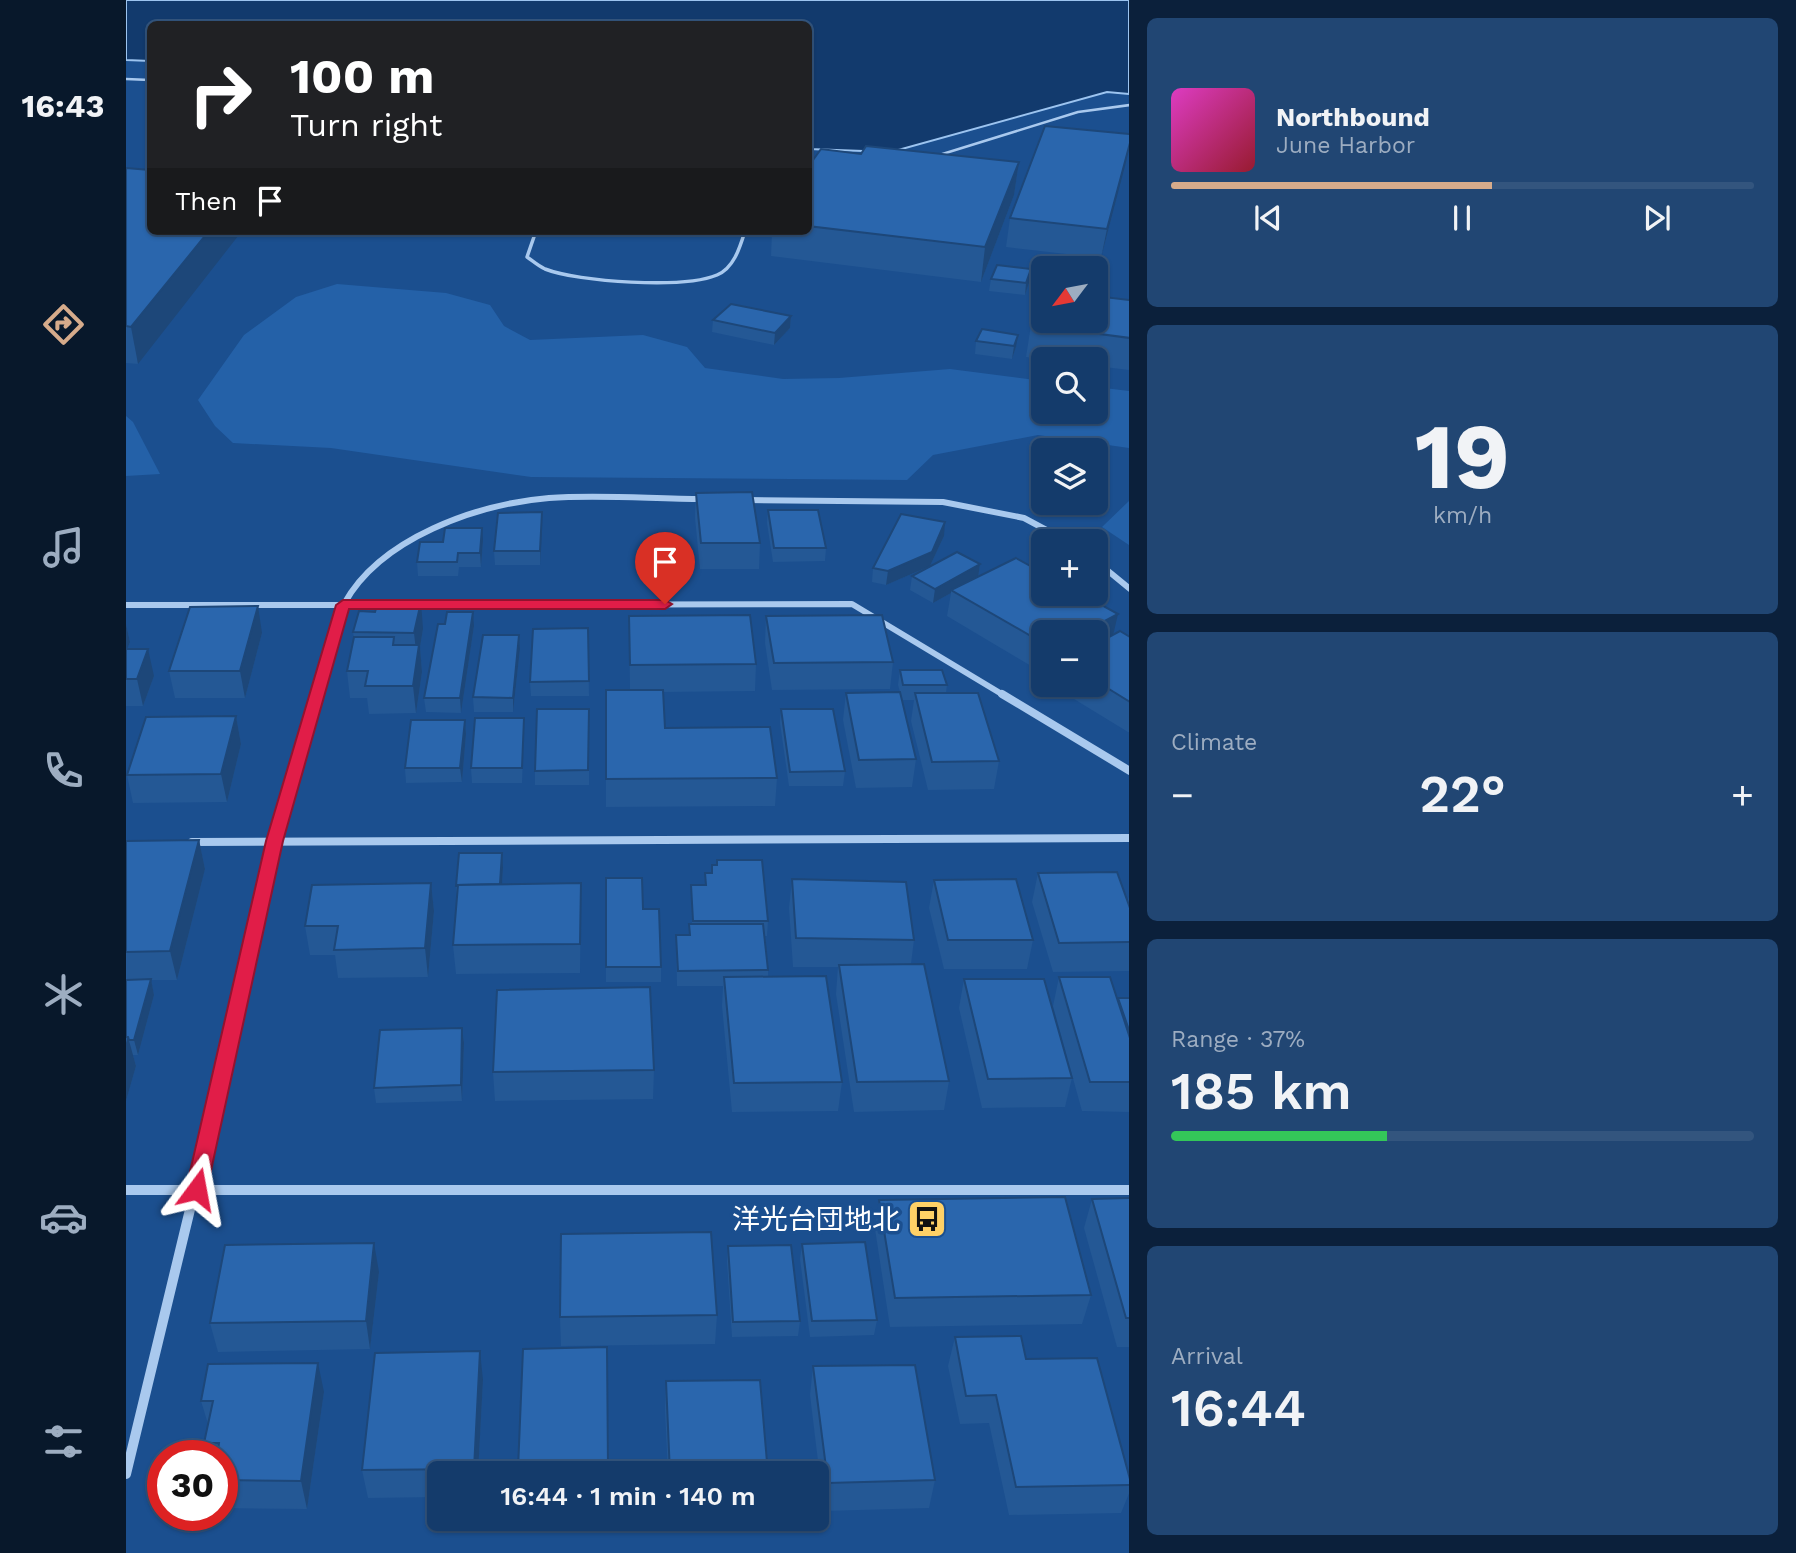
<!DOCTYPE html>
<meta charset="utf-8">
<style>
:root{--surface:#143b6b;--page:#214673;--text:#f1f3f6;--muted:#9dadc1;--line:#33557e;--accent:#d6ab8b}
body{margin:0;font-family:"Work Sans","Noto Sans JP",sans-serif;background:var(--page);color:var(--text);height:100vh;display:flex;flex-direction:column;font-size:26px;white-space:nowrap}
*{box-sizing:border-box;margin:0}
p{font-size:23px;color:var(--muted)}
.icon{flex:none;width:38px;height:38px;fill:none;stroke:currentColor;stroke-width:2;stroke-linecap:round;stroke-linejoin:round}
.map{position:relative;flex:1;overflow:hidden}
.details{display:flex;flex-direction:column;gap:18px;padding:18px;background:#0b203b;width:667px}
.details>*{flex:none}
.banner{position:absolute;left:21px;top:21px;width:665px;height:214px;border-radius:10px;box-shadow:0 2px 5px #0004,0 0 0 2px var(--line);background:#202124;color:#fff;overflow:hidden}
.needle{width:46px;rotate:238deg}
.tools{position:absolute;left:905px;top:256px;display:grid;gap:14px}
.tools a{display:grid;place-items:center;width:77px;height:77px;border-radius:10px;background:var(--surface);box-shadow:0 2px 5px #0004,0 0 0 2px var(--line);font-size:35px}
.speed{position:absolute;left:21px;top:1440px;display:flex;gap:14px;font-size:35px;font-weight:700;text-align:center}
.speed>*{display:grid;place-content:center;width:91px;height:91px;border-radius:50%;background:var(--surface);box-shadow:0 2px 5px #0004,0 0 0 2px var(--line);line-height:1}
.speed .limit{border:10px solid #d22;background:#fff;color:#111}
.pin{position:absolute;display:grid;place-items:center;width:60px;height:60px;color:#fff;margin:-72px -30px;border-radius:50% 50% 50% 0;rotate:-45deg;box-shadow:0 0 7px #0007}
.pin .icon{rotate:45deg}
.me{position:absolute;width:77px;margin:-38px;rotate:13deg;stroke-linejoin:round;filter:drop-shadow(0 0 5px #0008)}
.turn{display:flex;align-items:center;gap:24px;height:147px;padding:0 28px;font-size:32px}
.turn .icon{width:91px;height:91px;stroke-width:2.5}
.turn b{display:block;font-size:49px;line-height:60px}
.then{display:flex;align-items:center;height:66px;padding:0 28px;background:#0003;gap:14px;font-size:26px}
.big{font-size:52px;font-weight:600;line-height:1.1}
.details .card{flex:1;display:flex;flex-direction:column;justify-content:center;gap:10px;min-width:0;padding:0 24px;border-radius:10px;background:var(--page)}
.details .dial{align-items:center;gap:0}
.dial b{font-size:91px;line-height:1}
.song{display:flex;align-items:center;gap:21px}
.cover{width:84px;height:84px;border-radius:10px;background:linear-gradient(135deg,hsl(310 70% 55%),hsl(350 70% 35%))}
.played{height:7px;border-radius:4px;background:linear-gradient(90deg,var(--accent) 55%,var(--line) 55%)}
.keys{display:flex;justify-content:space-around;direction:ltr}
.heat{display:flex;justify-content:space-between;align-items:center;font-size:38px;direction:ltr}
.charge{height:10px;border-radius:5px;background:linear-gradient(90deg,#34c759 37%,var(--line) 0)}
.trip{position:absolute;left:301px;top:1461px;width:402px;height:70px;border-radius:10px;background:var(--surface);box-shadow:0 2px 5px #0004,0 0 0 2px var(--line);font-weight:600;line-height:70px;text-align:center}
main{display:flex;flex:1;min-height:0}
.tab-bar{display:flex;flex-direction:column;width:126px;justify-content:space-around;align-items:center;background:#08182b;color:var(--muted)}
.tab-bar .icon{width:49px;height:49px}
.tab-bar .on{color:var(--accent)}
.tab-bar b{font-size:32px;color:var(--text)}
.map>svg:first-child{display:block}
.green{fill:#2461a8}
.water{fill:#123a6d;stroke:#9cc4f0;stroke-width:2}
.lines{fill:none;stroke-linecap:round;stroke-linejoin:round}
.lane-far1{stroke:#a9c9ee;stroke-width:2.5}
.lane{stroke:#a9c9ee;stroke-width:3.5}
.street-far2{stroke:#a9c9ee;stroke-width:6}
.street-far1{stroke:#a9c9ee;stroke-width:8}
.street{stroke:#a9c9ee;stroke-width:10}
.wall{fill:#245895}
.shaded-wall{fill:#1d4779}
.building{fill:#2a66ad;stroke:#1d4779;stroke-width:2}
.route{fill:#e11d48;stroke:#92132f;stroke-width:2}
.labels{text-anchor:middle;stroke-width:7;stroke-linejoin:round;paint-order:stroke}
.near-poi-label{font-size:28px;fill:#fff;stroke:#1b4f8f;text-anchor:end}
</style>
<main>
<nav class="tab-bar">
<b>16:43</b>
<svg class="icon on" aria-label="directions" viewBox="0 0 24 24"><path d="M12 3l9 9-9 9-9-9zM9 14v-3h6M13 9l2 2-2 2"/></svg>
<svg class="icon" aria-label="music" viewBox="0 0 24 24"><path d="M9 18V5l10-2v13"/><circle cx="6" cy="18" r="3"/><circle cx="16" cy="16" r="3"/></svg>
<svg class="icon" aria-label="phone" viewBox="0 0 24 24"><path d="M5 4h4l2 5-3 2q2 4 5 5l2-3 5 2v4C11 20 4 13 5 4z"/></svg>
<svg class="icon" aria-label="climate" viewBox="0 0 24 24"><path d="M12 3v18M4 7l16 10M4 17L20 7"/></svg>
<svg class="icon" aria-label="car" viewBox="0 0 24 24"><path d="M5 17H2v-5l4-1 3-4h7l3 4 3 1v5h-3M9 17h6M6 11h13"/><circle cx="7" cy="17" r="2"/><circle cx="17" cy="17" r="2"/></svg>
<svg class="icon" aria-label="filters" viewBox="0 0 24 24"><path d="M4 7h16M4 17h16"/><circle cx="9" cy="7" r="2"/><circle cx="15" cy="17" r="2"/></svg>
</nav>
<div class="map">
<svg width="1004" height="1553" viewBox="0 0 1004 1553">
<rect width="100%" height="100%" fill="#1b4f8f"/>
<g class="green">
<path d="M211 284 320 293 364 305 378 326 404 340 517 335 561 347 579 368 657 379 713 378 824 369 917 381V411H970V387L1003 391V448L912 435 807 455 781 480 405 477 205 448 107 443 89 426 72 400 118 335 170 297Z"/>
<path d="M0 416 7 422 34 474 0 476Z"/>
<path d="M1003 501V545L976 527Z"/>
</g>
<path class="water" d="M0 0H1003V94L981 92 765 152 683 149 682 24H24V61L0 60Z"/>
<g class="lines">
<g class="lane-far1">
<path d="M0 79 24 80"/>
<path d="M810 156 952 112 1004 105"/>
</g>
<path class="lane" d="M410 231 401 257C407 261 412 266 419 269 452 282 558 289 591 275 608 268 614 247 619 231"/>
<g class="street-far2">
<path d="M620 500 817 502 898 518 941 541"/>
<path d="M970 561 1004 589"/>
<path d="M0 605H258"/>
<path d="M288 605 726 604 879 696"/>
<path d="M191 696C198 672 207 624 218 604 254 538 351 504 423 498 473 494 526 499 577 499"/>
</g>
<g class="street-far1">
<path d="M876 694 1004 771"/>
<path d="M66 842 1004 838"/>
<path d="M97 1071 149 841 191 694"/>
</g>
<g class="street">
<path d="M0 1190H1004"/>
<path d="M0 1474 98 1069"/>
</g>
</g>
<g class="wall">
<path d="M1004 134V146L1000 162 975 258 880 247 884 218Z"/>
<path d="M735 154 893 162 888 195 855 282 645 256 646 231H682V167Z"/>
<path d="M0 168 12 364 0 363Z"/>
<path d="M905 269 904 280 899 295 863 291 865 279Z"/>
<path d="M1004 300V370L970 366V359H917L900 357 905 325Z"/>
<path d="M665 316 664 328 648 345 586 332 587 320Z"/>
<path d="M850 341 890 347 886 359 849 354Z"/>
<path d="M570 493 634 543 633 569H574L569 518Z"/>
<path d="M642 510 700 548 699 561 647 562 641 523Z"/>
<path d="M416 512V526L414 565H369L368 551Z"/>
<path d="M818 536 804 566 760 585 746 582 747 568Z"/>
<path d="M357 541 355 567H333L332 576H292L291 562Z"/>
<path d="M854 564 852 577 987 635 1004 637V732H1002L930 688 931 684H970V632H917V673L821 616 825 593 807 603 784 590 786 576Z"/>
<path d="M503 616 630 664 629 691 537 692 539 728 651 778 649 806 480 807V690H504Z"/>
<path d="M640 616 767 662 764 689 646 690 639 643Z"/>
<path d="M0 624 4 642 1 649 28 676 17 706H0Z"/>
<path d="M319 624 348 626 335 713 300 712 298 698Z"/>
<path d="M462 628 463 696H405L404 682Z"/>
<path d="M297 629 294 647 296 672 290 713 243 714 241 698H224L221 671 228 638 227 632Z"/>
<path d="M136 633 119 698H49L43 671Z"/>
<path d="M393 635 394 649 387 712H348L347 697Z"/>
<path d="M774 670 821 685 820 693 873 761 868 789 802 790 785 721 788 700H776L790 759 786 787 730 788 717 720 720 693 774 692 772 685Z"/>
<path d="M463 709V785H409V771Z"/>
<path d="M655 709 719 771 717 786H663L654 723Z"/>
<path d="M110 716 115 744 101 802 7 803 1 775Z"/>
<path d="M339 720 340 734 336 782 280 783 279 768Z"/>
<path d="M398 732 396 783H346L345 768Z"/>
<path d="M73 840 79 869 51 980H25L28 995 12 1055H7L10 1066 0 1101V841Z"/>
<path d="M376 853 377 868 376 884 455 883 454 973 330 974 327 945 331 899 330 886Z"/>
<path d="M586 865 642 921 641 936H639L642 970V977L716 1082 712 1111 606 1112 596 1006 597 986H551L550 935H563V924H566L565 885H579V873H585Z"/>
<path d="M912 873 1001 902 1004 894V971L927 972 906 902Z"/>
<path d="M480 878 517 909 535 967V982H480Z"/>
<path d="M666 879 788 940 785 964 823 1081 818 1110 728 1112 710 994 712 967H667L663 908Z"/>
<path d="M808 880 907 940 901 969H818L803 908Z"/>
<path d="M305 883 308 911 302 977 212 978 209 955H184L179 926Z"/>
<path d="M933 977 992 1001V998H1004V1112L956 1111 927 1006Z"/>
<path d="M838 979 946 1078 939 1107 856 1108 833 1008Z"/>
<path d="M336 1028 338 1043 336 1101 250 1103 248 1088Z"/>
<path d="M528 1070 527 1099 369 1101 367 1072Z"/>
<path d="M1004 1198V1347H991L958 1228 966 1199Z"/>
<path d="M753 1200 965 1295 956 1324 764 1327 749 1229Z"/>
<path d="M676 1244 751 1320 748 1335 684 1337 674 1259Z"/>
<path d="M602 1246 674 1321 672 1336 606 1337 601 1261Z"/>
<path d="M253 1272 244 1349 92 1352 84 1323Z"/>
<path d="M591 1315 589 1344 435 1346 434 1317Z"/>
<path d="M829 1337 900 1359 1004 1479V1491L995 1513 883 1515 863 1423 834 1424 822 1366Z"/>
<path d="M481 1347 483 1474H393L392 1469Z"/>
<path d="M687 1366 809 1480 803 1508 698 1511 684 1395Z"/>
<path d="M357 1380 352 1474H313V1497L242 1498 236 1470Z"/>
<path d="M540 1381 642 1474H542L539 1410Z"/>
<path d="M198 1392 181 1509 96 1508V1456H82L78 1443 82 1424 75 1401Z"/>
</g>
<g class="shaded-wall">
<path d="M1004 143 1000 162 975 258 981 229Z"/>
<path d="M893 162 888 195 855 282 859 247Z"/>
<path d="M83 231H116L12 364 5 327Z"/>
<path d="M905 269 904 280 899 295 900 283Z"/>
<path d="M665 316 664 328 648 345 649 333Z"/>
<path d="M892 335 890 347 886 359 888 346Z"/>
<path d="M416 512V526L414 565V551Z"/>
<path d="M819 522 818 536 804 566 760 585 762 571Z"/>
<path d="M356 528 357 541 355 567 354 553Z"/>
<path d="M854 564 852 578 825 590V593L807 603 809 589Z"/>
<path d="M295 602 297 629 294 647 296 672 290 713 287 686 291 660 288 633Z"/>
<path d="M132 606 136 633 119 698 114 671Z"/>
<path d="M347 612 348 626 335 713 334 698Z"/>
<path d="M992 614 986 640 970 649V632H958Z"/>
<path d="M0 624 4 642 0 652Z"/>
<path d="M393 635 394 649 387 712V698Z"/>
<path d="M22 649 28 676 17 706 11 679Z"/>
<path d="M110 716 115 744 101 802 95 774Z"/>
<path d="M339 720 340 734 336 782 334 768Z"/>
<path d="M73 840 79 869 51 980 44 951Z"/>
<path d="M376 853 377 868 375 901 374 886Z"/>
<path d="M305 883 308 911 302 977 299 948Z"/>
<path d="M25 979 28 995 12 1055 8 1040Z"/>
<path d="M336 1028 338 1043 336 1101 335 1085Z"/>
<path d="M2 1037 10 1066 0 1101V1043Z"/>
<path d="M248 1243 253 1272 244 1349 240 1321Z"/>
<path d="M354 1351 357 1380 352 1474H348Z"/>
<path d="M192 1363 198 1392 181 1509 175 1481Z"/>
</g>
<g class="building">
<path d="M919 126 1004 134V143L981 229 884 218Z"/>
<path d="M740 146 893 162 859 247 682 226V167L695 149 735 154Z"/>
<path d="M0 168 24 170V231H83L5 327 0 326Z"/>
<path d="M871 265 905 269 900 283 865 279Z"/>
<path d="M916 290H917V320H970V296L1004 300V338L905 325Z"/>
<path d="M605 304 665 316 649 333 587 320Z"/>
<path d="M856 329 892 335 888 346 850 341Z"/>
<path d="M626 492 634 543H575L570 493Z"/>
<path d="M642 510H692L700 548H648Z"/>
<path d="M416 512 414 551H368L372 513Z"/>
<path d="M775 514 819 522 806 552 762 571 747 568Z"/>
<path d="M319 528H356L354 553H332L331 562H291L294 542H317Z"/>
<path d="M831 552 854 564 809 589 786 576Z"/>
<path d="M890 558 917 573V593H954L992 614 958 632H917V643L825 590Z"/>
<path d="M252 602H295L288 633 227 632 233 611 249 612Z"/>
<path d="M132 606 114 671H43L64 607Z"/>
<path d="M321 612H347L334 698H298L312 624H319Z"/>
<path d="M624 615 630 664 504 665 503 616Z"/>
<path d="M756 615 767 662 648 663 640 616Z"/>
<path d="M462 628 463 681 404 682 407 629Z"/>
<path d="M994 631 1004 637V702L970 681V644Z"/>
<path d="M357 635H393L387 698 347 697Z"/>
<path d="M228 637H268L267 645H293L287 686H239L242 671H221Z"/>
<path d="M0 649H22L11 679H0Z"/>
<path d="M774 670H816L821 685H777Z"/>
<path d="M480 690H537L539 728 644 727 651 778 480 779Z"/>
<path d="M774 692 790 759 733 760 720 693Z"/>
<path d="M789 693H852L873 761 806 762Z"/>
<path d="M411 709H463L462 770 409 771Z"/>
<path d="M655 709H707L719 771 664 772Z"/>
<path d="M110 716 95 774 1 775 20 717Z"/>
<path d="M349 718H398L396 768H345Z"/>
<path d="M285 720H339L334 768H279Z"/>
<path d="M73 840 44 951 0 952V841Z"/>
<path d="M333 853H376L374 884 332 885V886H330Z"/>
<path d="M591 860H636L642 921H567L565 885H580L579 873H586V865H591Z"/>
<path d="M991 872 1004 908V942L933 943 912 873Z"/>
<path d="M480 878H516L517 909H533L535 967H480Z"/>
<path d="M666 879 780 882 788 940 670 938Z"/>
<path d="M890 879 907 940H822L808 880Z"/>
<path d="M305 883 299 948 208 950 212 926H179L186 885Z"/>
<path d="M455 883 454 944 327 945 332 885Z"/>
<path d="M563 924H637L642 970 552 971 550 935H564Z"/>
<path d="M798 964 823 1081 731 1082 713 965Z"/>
<path d="M700 976 716 1082 608 1083 598 977Z"/>
<path d="M933 977H984L1004 1038V1082H964Z"/>
<path d="M25 979 8 1040H3L2 1037H0V980Z"/>
<path d="M838 979H918L946 1078 862 1079Z"/>
<path d="M524 987 528 1070 367 1072 371 990Z"/>
<path d="M992 998H1004V1033Z"/>
<path d="M336 1028 335 1085 248 1088 254 1030Z"/>
<path d="M939 1197 965 1295 769 1298 753 1200Z"/>
<path d="M1004 1198V1318H1000L966 1199Z"/>
<path d="M585 1232 591 1315 434 1317 435 1234Z"/>
<path d="M739 1242 751 1320 686 1321 676 1244Z"/>
<path d="M248 1243 240 1321 84 1323 99 1245Z"/>
<path d="M665 1245 674 1321 607 1322 602 1246Z"/>
<path d="M895 1336 900 1359 971 1358 1004 1479V1485L890 1487 870 1395 840 1396 829 1337Z"/>
<path d="M481 1347 482 1467 392 1469 397 1349Z"/>
<path d="M354 1351 348 1469 236 1470 249 1353Z"/>
<path d="M192 1363 175 1481 96 1480V1456H91L93 1443H78L87 1401H75L82 1364Z"/>
<path d="M789 1365 809 1480 702 1483 687 1366Z"/>
<path d="M634 1380 642 1474H544L540 1381Z"/>
</g>
<path class="route" d="M217 600H539L546 604 539 609H223L157 841 81 1189 78 1195 71 1198 63 1195 60 1189 140 841 210 605Z"/>
<defs>
<g id="bus-square" transform="scale(2.0125)"><rect x="-9" y="-9" width="18" height="18" rx="4" fill="#ffd166" stroke="#1b4f8f"/><path d="M-5-6H5V4H4V6H2V4H-2V6H-4V4H-5ZM-3.5-4V0h7V-4ZM-3.5 1.2v1.5H-2V1.2ZM2 1.2v1.5H3.5V1.2Z" fill="#111"/></g>
</defs>
<g fill-rule="evenodd">
<use href="#bus-square" x="801" y="1219"/>
</g>
<g class="labels">
<g class="near-poi-label">
<text x="774" y="1229">洋光台団地北</text>
</g>
</g>
</svg>
<div class="tools">
<a><svg class="needle" viewBox="-14 -14 28 28"><path d="M0-13l5 13h-10z" fill="#e53935"/><path d="M0 13l5-13h-10z" fill="#9dadc1"/></svg></a>
<a><svg class="icon" aria-label="search" viewBox="0 0 24 24"><circle cx="10" cy="10" r="6"/><path d="M15 15l6 6"/></svg></a>
<a><svg class="icon" aria-label="layers" viewBox="0 0 24 24"><path d="M12 4l9 5-9 5-9-5zM3 14l9 5 9-5"/></svg></a>
<a>+</a>
<a>−</a>
</div>
<div class="speed"><div class="limit">30</div></div>
<div class="pin" style="left:539px;top:604px;background:#d93025"><svg class="icon" aria-label="arrive" viewBox="0 0 24 24"><path d="M6 21V4h12l-3 4 3 4H6"/></svg></div>
<svg class="me" style="left:71px;top:1189px" viewBox="-20 -20 40 40"><path d="M0-17L14 15 0 8-14 15z" fill="#e11d48" stroke="#fff" stroke-width="4"/></svg>
<div class="trip">16:44 · 1 min · 140 m</div>
<div class="banner">
<div class="turn"><svg class="icon" aria-label="right" viewBox="0 0 24 24"><path d="M7 20v-9h11M14 6l5 5-5 5"/></svg><div><b>100 m</b>Turn right</div></div>
<div class="then">Then<svg class="icon" aria-label="arrive" viewBox="0 0 24 24"><path d="M6 21V4h12l-3 4 3 4H6"/></svg></div>
</div>
</div>
<section class="details">
<div class="card">
<div class="song"><i class="cover"></i><div><b>Northbound</b><p>June Harbor</p></div></div>
<div class="played"></div>
<div class="keys"><svg class="icon" aria-label="previous" viewBox="0 0 24 24"><path d="M18 5L8 12l10 7zM5 5v14"/></svg><svg class="icon" aria-label="pause" viewBox="0 0 24 24"><path d="M8 5v14M16 5v14"/></svg><svg class="icon" aria-label="next" viewBox="0 0 24 24"><path d="M6 5l10 7-10 7zM19 5v14"/></svg></div>
</div>
<div class="card dial"><b>19</b><p>km/h</p></div>
<div class="card"><p>Climate</p>
<div class="heat"><a>−</a><b class="big">22°</b><a>+</a></div>
</div>
<div class="card"><p>Range · 37%</p><b class="big">185 km</b><div class="charge"></div></div>
<div class="card"><p>Arrival</p><b class="big">16:44</b></div>
</section>
</main>
